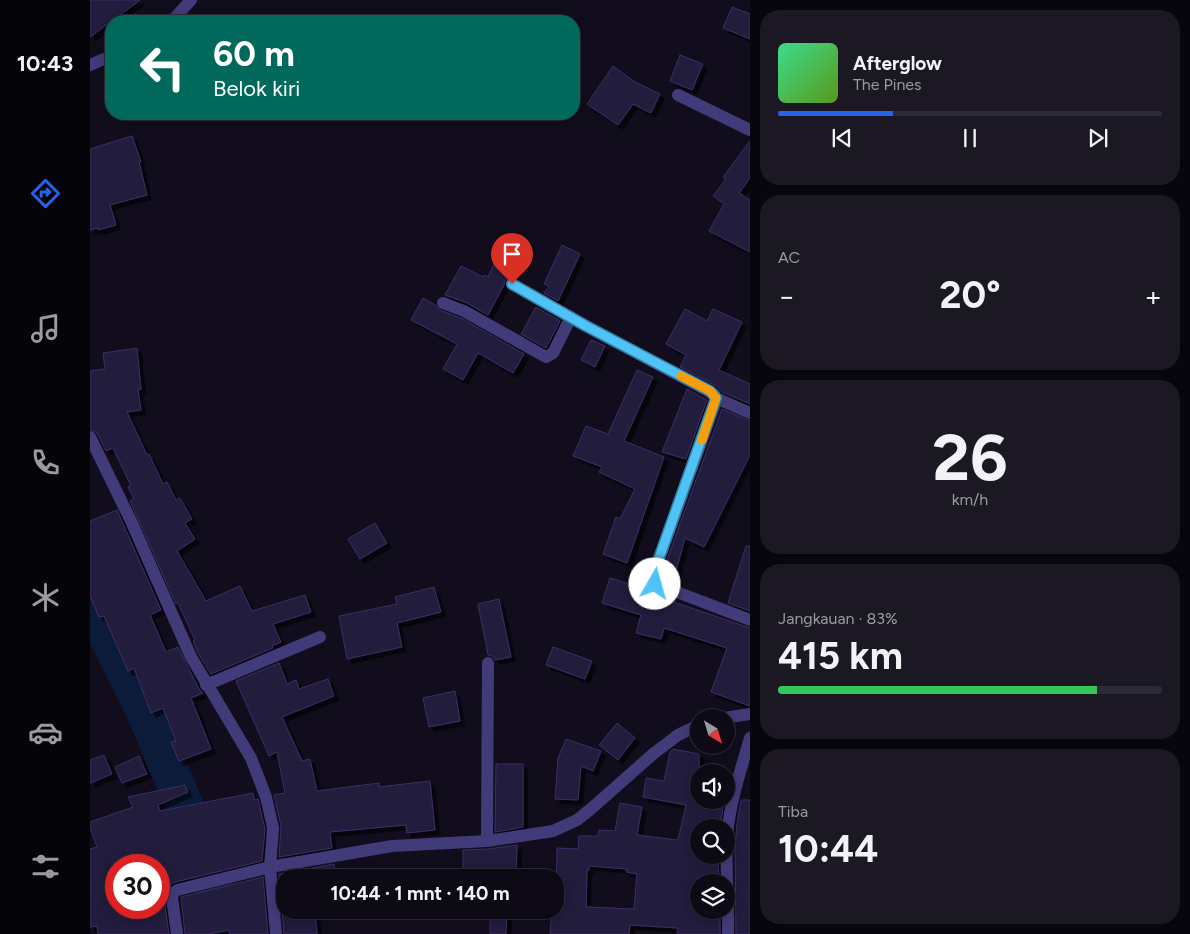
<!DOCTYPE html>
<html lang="id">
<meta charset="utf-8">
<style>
:root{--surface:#0d0a16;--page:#1b1823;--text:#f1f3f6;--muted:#9a9aa1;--line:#2d2b35;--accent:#2563eb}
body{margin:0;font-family:Figtree,sans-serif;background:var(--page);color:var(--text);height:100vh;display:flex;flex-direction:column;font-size:19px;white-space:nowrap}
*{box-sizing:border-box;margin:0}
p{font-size:16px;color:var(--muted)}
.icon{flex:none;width:28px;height:28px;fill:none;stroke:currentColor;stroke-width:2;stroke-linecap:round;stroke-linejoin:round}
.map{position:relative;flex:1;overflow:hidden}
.side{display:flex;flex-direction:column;gap:10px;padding:10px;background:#07060c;width:440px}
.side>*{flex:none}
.top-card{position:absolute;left:15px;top:15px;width:475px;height:105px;border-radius:20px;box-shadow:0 2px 12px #0003,0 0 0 1px var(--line);background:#00695c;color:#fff;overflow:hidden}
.needle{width:32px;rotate:142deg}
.buttons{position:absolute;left:600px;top:709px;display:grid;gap:10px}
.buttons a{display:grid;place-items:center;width:45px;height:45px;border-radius:50%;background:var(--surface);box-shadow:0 2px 12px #0003,0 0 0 1px var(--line);font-size:25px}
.speed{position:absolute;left:15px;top:854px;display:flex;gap:10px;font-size:25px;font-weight:700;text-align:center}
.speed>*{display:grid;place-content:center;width:65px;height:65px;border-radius:50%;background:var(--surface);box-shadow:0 2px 12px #0003,0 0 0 1px var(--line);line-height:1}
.speed .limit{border:8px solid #d22;background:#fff;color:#111}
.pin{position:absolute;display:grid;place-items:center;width:42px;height:42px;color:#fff;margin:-51px -21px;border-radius:50% 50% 50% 0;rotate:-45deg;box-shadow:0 0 5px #0007}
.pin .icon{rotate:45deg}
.me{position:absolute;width:55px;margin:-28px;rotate:7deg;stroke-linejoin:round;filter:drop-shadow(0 0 4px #0008)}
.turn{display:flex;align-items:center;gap:18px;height:105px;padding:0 25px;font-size:22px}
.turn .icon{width:65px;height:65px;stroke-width:2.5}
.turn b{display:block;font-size:35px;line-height:42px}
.big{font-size:38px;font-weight:700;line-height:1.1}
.side .tile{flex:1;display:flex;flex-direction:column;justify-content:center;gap:8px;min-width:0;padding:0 18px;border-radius:20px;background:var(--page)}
.side .dial{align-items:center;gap:0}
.dial b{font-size:65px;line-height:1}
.song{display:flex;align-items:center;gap:15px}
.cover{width:60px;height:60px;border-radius:8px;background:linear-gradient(135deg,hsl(150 70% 55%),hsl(90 70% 35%))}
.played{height:5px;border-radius:2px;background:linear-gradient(90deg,var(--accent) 30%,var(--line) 30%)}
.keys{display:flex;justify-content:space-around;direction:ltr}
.heat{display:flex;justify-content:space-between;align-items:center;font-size:28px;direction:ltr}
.charge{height:8px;border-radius:4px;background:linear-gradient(90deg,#34c759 83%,var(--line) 0)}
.trip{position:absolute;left:186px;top:869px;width:288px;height:50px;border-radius:20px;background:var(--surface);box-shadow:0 2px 12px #0003,0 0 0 1px var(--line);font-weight:700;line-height:50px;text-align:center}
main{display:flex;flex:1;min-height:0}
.menu{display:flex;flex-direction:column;width:90px;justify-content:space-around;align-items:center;background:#050409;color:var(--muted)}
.menu .icon{width:35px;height:35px}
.menu .on{color:var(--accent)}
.menu b{font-size:22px;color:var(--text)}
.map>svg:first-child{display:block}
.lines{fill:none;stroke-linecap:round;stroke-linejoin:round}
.river{stroke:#0d1b3b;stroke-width:38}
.building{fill:#241a3c;stroke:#3d2e67;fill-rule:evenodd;filter:url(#shadow)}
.minor{stroke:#423b79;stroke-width:12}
.route-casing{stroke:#337fa1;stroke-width:12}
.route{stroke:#4fc3f7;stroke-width:9}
.slow{stroke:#f59e0b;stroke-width:9}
</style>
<main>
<nav class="menu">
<b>10:43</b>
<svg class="icon on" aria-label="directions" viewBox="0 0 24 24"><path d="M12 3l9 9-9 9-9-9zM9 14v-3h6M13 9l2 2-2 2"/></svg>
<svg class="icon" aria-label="music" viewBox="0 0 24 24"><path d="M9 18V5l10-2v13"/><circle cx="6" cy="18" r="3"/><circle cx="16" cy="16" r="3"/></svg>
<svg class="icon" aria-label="phone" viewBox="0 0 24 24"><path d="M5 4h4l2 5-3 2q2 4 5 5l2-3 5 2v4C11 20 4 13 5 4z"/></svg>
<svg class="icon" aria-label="climate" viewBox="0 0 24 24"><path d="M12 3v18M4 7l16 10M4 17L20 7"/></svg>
<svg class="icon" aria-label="car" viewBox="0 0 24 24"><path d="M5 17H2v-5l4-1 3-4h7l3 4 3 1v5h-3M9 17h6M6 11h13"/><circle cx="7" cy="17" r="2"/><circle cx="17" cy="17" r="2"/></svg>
<svg class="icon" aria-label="filters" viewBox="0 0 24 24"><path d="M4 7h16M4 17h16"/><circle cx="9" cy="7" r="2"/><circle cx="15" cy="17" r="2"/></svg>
</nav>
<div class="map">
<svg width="660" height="934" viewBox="0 0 660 934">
<defs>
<filter id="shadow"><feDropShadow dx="4.5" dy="4.5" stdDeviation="0" flood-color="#0009"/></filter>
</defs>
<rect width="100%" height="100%" fill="#110d1d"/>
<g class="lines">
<path class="river" d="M0 601 54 709 105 831 133 920 135 934"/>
</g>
<g class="building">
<path d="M0 0H50L0 37Z"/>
<path d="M642 7 660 14V39L633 28Z"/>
<path d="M590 55 613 64 602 90 580 81Z"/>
<path d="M523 66 545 82 570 94 561 113 543 104 528 125 497 104Z"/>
<path d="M42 136 51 162H49L57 195 20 205 26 225 8 230V228L0 230V149Z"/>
<path d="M660 141V178L649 193 660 200V252L619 231 634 204 623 196 636 179 633 177Z"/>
<path d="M416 237 435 246 421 276 415 280 414 285 398 315 377 303 355 295 371 266 393 277 394 275 398 277Z"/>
<path d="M472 245 490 254 468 301 454 293 459 286 454 284Z"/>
<path d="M333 298 345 305 350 310 371 318 434 354 423 373 388 353 373 380 353 369 367 344 321 320Z"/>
<path d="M446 307 470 321 456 348 431 334Z"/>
<path d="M595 309 617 321 623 309 652 322 629 370 660 384V404L632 392 628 387 590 367 596 355 576 344Z"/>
<path d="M501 340 515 346 505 367 491 360Z"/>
<path d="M47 348 51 389 48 390 51 410 37 412 57 455 59 454 73 484 77 482 86 500 90 498 102 519 95 523 105 539 87 551 116 601 150 586 162 611 215 595 221 612 183 624 191 642 182 646 183 648 121 674 108 653 103 641 105 640 88 603 86 604 40 501 44 499 38 487 41 486 23 448 16 451 7 433 0 429V371L15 369 13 353Z"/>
<path d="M547 370 563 377 534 441 574 457 537 563 513 554 526 517 530 519 545 489 509 472 512 467 483 456 496 426 518 434Z"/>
<path d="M597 389 617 400 596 459 572 452Z"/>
<path d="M632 409 660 421V455L614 547 595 538 583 582 571 576Z"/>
<path d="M27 510 71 610 60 615 76 652 88 647 109 689 113 693 101 698 121 749 89 761 81 742 86 741 73 708 61 713 44 668 38 671 14 616 9 617 0 595V521Z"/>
<path d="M285 523 297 543 270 559 258 539Z"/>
<path d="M656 546H660V611L638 603Z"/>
<path d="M520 578 562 591 578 598V600L660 628V706L621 692 637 648 574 628 571 639 546 633 551 615 512 603Z"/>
<path d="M344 587 351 612 307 623 312 647 257 659 249 616 307 604 305 597Z"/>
<path d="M409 599 421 657 405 660 402 656 398 655 388 604Z"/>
<path d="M463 647 502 661 495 679 456 665Z"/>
<path d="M189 663 197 684 206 680 209 689 238 679 244 696 192 717 212 761 220 759 227 791 289 783V787L340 781 345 830 317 833 316 825 240 832 242 848 189 857 191 826 184 795 195 793 187 752 179 756 146 681Z"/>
<path d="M365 691 370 721 339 727 333 698Z"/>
<path d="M527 723 545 738 528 760 509 745Z"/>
<path d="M476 739 511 751 503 771 491 766 488 800 465 799 468 758Z"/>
<path d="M583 749 609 754V800H634L630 828H609V855H628L629 882H609V910H630V934H587L588 928 540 925 539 934H460L462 910H465V899H466L467 848 488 849 489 836H508L509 830 525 831 530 803 552 807 547 835 588 840 596 805 553 797 556 778 574 781 580 752ZM499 866 537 869 536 872 547 874 544 909 496 907 497 870H499Z"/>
<path d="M14 755 22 774 0 783V760Z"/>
<path d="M49 756 57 774 32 783 25 767Z"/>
<path d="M406 764H433V827L405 832Z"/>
<path d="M95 785 98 792 68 805 70 811 163 793 164 800 168 799 175 829 172 861 85 882 78 886 75 891 74 899 79 934H8L7 926 0 927V849L7 847 0 827V822L43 807 38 797ZM69 861V908H26V865H56Z"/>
<path d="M651 800H660V934H646L645 848 647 824Z"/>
<path d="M427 845 426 878H401V872H373V850L398 849Z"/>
<path d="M244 864 246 878H195V910H225L227 934H194L189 874Z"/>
<path d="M173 877 178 934H140L139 930 118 934H95L91 897Z"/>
<path d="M400 910H417L416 934H400Z"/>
</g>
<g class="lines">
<g class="minor">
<path d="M82 21 101 0"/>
<path d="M0 65 21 56"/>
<path d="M588 95 660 130"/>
<path d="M422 284 496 326 624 394 626 398 625 404 563 575C563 582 565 584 571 586L660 620"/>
<path d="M353 303 374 311 456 357 463 353 481 317"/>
<path d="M626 398 660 413"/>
<path d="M0 437 41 521 101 657 161 758 176 797 183 828 180 867 186 934"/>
<path d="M116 685 230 637"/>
<path d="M634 718 660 714"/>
<path d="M397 841 398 663"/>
<path d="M87 934 82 898 83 893 87 890 180 867 302 846 397 841 463 831 487 820 502 808 563 754 588 735 609 725"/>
<path d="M638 934C639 901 635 868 637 835 640 802 651 769 660 738"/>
</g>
</g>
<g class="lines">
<g class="route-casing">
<path id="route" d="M422 284 496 326 620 391 626 398 563 575V581L565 584"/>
</g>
<use href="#route" class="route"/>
<path class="slow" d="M591 376 620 391 626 398 612 440"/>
</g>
</svg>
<div class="buttons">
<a><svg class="needle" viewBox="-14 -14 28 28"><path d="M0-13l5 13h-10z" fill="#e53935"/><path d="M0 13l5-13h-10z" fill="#9a9aa1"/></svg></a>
<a><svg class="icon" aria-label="sound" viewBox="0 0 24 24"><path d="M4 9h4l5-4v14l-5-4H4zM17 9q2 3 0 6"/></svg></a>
<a><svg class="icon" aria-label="search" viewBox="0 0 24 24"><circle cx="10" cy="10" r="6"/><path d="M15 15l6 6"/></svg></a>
<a><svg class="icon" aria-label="layers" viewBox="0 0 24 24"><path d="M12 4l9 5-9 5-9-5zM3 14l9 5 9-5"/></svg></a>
</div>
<div class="speed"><div class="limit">30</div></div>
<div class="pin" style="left:422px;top:284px;background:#d93025"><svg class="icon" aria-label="arrive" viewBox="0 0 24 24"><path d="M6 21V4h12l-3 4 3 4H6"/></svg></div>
<svg class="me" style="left:565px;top:584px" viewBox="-20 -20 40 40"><circle r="19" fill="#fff"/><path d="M0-13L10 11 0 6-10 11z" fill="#4fc3f7"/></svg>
<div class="trip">10:44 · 1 mnt · 140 m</div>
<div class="top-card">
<div class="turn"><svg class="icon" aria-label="left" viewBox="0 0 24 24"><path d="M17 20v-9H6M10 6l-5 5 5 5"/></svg><div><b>60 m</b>Belok kiri</div></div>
</div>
</div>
<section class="side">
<div class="tile">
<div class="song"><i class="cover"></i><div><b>Afterglow</b><p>The Pines</p></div></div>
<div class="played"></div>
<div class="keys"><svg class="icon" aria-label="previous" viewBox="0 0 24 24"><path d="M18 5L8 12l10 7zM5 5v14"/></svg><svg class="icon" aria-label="pause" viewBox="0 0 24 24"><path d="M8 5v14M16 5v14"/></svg><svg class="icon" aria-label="next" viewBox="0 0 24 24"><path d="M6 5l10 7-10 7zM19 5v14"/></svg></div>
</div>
<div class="tile"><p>AC</p>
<div class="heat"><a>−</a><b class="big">20°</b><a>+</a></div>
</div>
<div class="tile dial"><b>26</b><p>km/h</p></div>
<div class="tile"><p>Jangkauan · 83%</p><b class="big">415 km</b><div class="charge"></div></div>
<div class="tile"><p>Tiba</p><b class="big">10:44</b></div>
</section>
</main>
